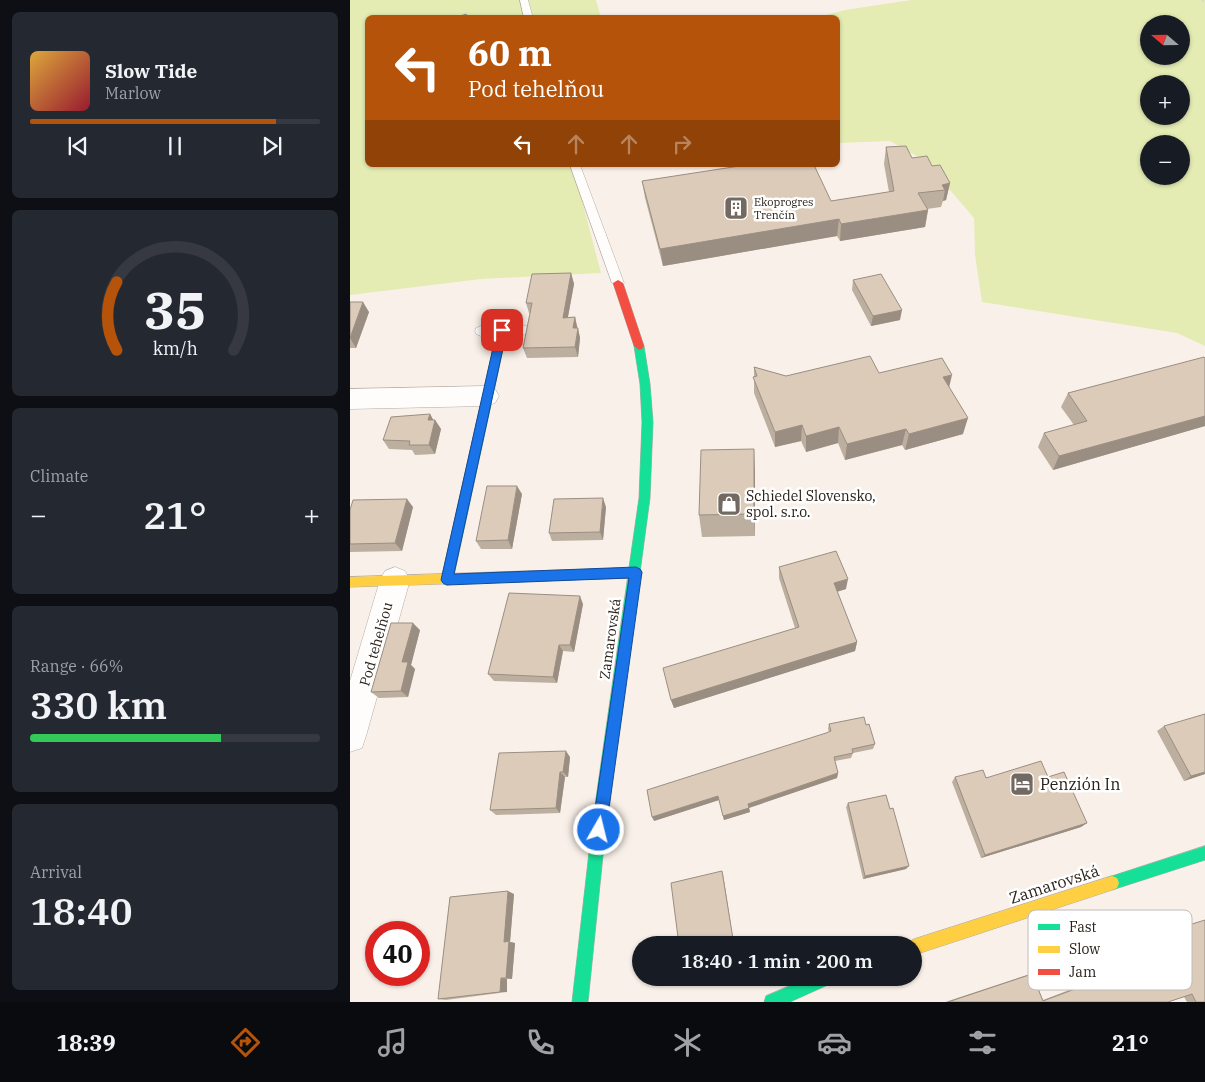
<!DOCTYPE html>
<meta charset="utf-8">
<style>
:root{--surface:#171b24;--page:#242831;--text:#f1f3f6;--muted:#9ea1a6;--line:#363941;--accent:#b45309}
body{margin:0;font-family:"IBM Plex Serif",serif;background:var(--page);color:var(--text);height:100vh;display:flex;flex-direction:column;font-size:19px;white-space:nowrap}
*{box-sizing:border-box;margin:0}
p{font-size:16px;color:var(--muted)}
.icon{flex:none;width:28px;height:28px;fill:none;stroke:currentColor;stroke-width:2;stroke-linecap:round;stroke-linejoin:round}
.map{position:relative;flex:1;overflow:hidden}
.panel{display:flex;flex-direction:column;gap:12px;padding:12px;background:#0d0f14;width:350px}
.panel>*{flex:none}
.hud{position:absolute;left:15px;top:15px;width:475px;height:152px;border-radius:8px;box-shadow:0 1px 4px #0004;background:#b45309;color:#fff;overflow:hidden}
.needle{width:32px;rotate:290deg}
.tools{position:absolute;left:790px;top:15px;display:grid;gap:10px}
.tools a{display:grid;place-items:center;width:50px;height:50px;border-radius:50%;background:var(--surface);box-shadow:0 1px 4px #0004;font-size:25px}
.speed{position:absolute;left:15px;top:921px;display:flex;gap:10px;font-size:25px;font-weight:700;text-align:center}
.speed>*{display:grid;place-content:center;width:65px;height:65px;border-radius:50%;background:var(--surface);box-shadow:0 1px 4px #0004;line-height:1}
.speed .limit{border:8px solid #d22;background:#fff;color:#111}
.pin{position:absolute;display:grid;place-items:center;width:42px;height:42px;color:#fff;margin:-21px;border-radius:10px;box-shadow:0 2px 8px #0006}
.me{position:absolute;width:55px;margin:-28px;rotate:8deg;stroke-linejoin:round;filter:drop-shadow(0 0 4px #0008)}
.turn{display:flex;align-items:center;gap:18px;height:105px;padding:0 20px;font-size:22px}
.turn .icon{width:65px;height:65px;stroke-width:2.5}
.turn b{display:block;font-size:35px;line-height:42px}
.lanes{display:flex;align-items:center;height:48px;padding:0 20px;background:#0003;justify-content:center;gap:25px;direction:ltr}
.lanes .off{opacity:.35}
.big{font-size:38px;font-weight:600;line-height:1.1}
.panel .tile{flex:1;display:flex;flex-direction:column;justify-content:center;gap:8px;min-width:0;padding:0 18px;border-radius:8px;background:var(--page)}
.panel .dial{align-items:center;gap:0}
.dial svg{height:130px;overflow:visible;fill:none;stroke:var(--line);stroke-width:7;stroke-linecap:round;text-anchor:middle}
.dial text{fill:var(--text);stroke:none}
.song{display:flex;align-items:center;gap:15px}
.cover{width:60px;height:60px;border-radius:8px;background:linear-gradient(135deg,hsl(40 70% 55%),hsl(350 70% 35%))}
.played{height:5px;border-radius:2px;background:linear-gradient(90deg,var(--accent) 85%,var(--line) 85%)}
.keys{display:flex;justify-content:space-around;direction:ltr}
.heat{display:flex;justify-content:space-between;align-items:center;font-size:28px;direction:ltr}
.charge{height:8px;border-radius:4px;background:linear-gradient(90deg,#34c759 66%,var(--line) 0)}
.trip{position:absolute;left:282px;top:936px;width:290px;height:50px;border-radius:25px;background:var(--surface);box-shadow:0 1px 4px #0004;font-weight:600;line-height:50px;text-align:center}
.dock{display:flex;height:80px;justify-content:space-around;align-items:center;background:#090b0e;color:var(--muted)}
.dock .icon{width:35px;height:35px}
.dock .active{color:var(--accent)}
.dock b{font-size:22px;color:var(--text)}
main{display:flex;flex:1;min-height:0}
.map>svg:first-child{display:block}
.green{fill:#e4ecb4;fill-rule:evenodd}
.lines{fill:none;stroke-linecap:round;stroke-linejoin:round}
.lane-casing{stroke:#b3aba4;stroke-width:1}
.street-casing{stroke:#b3aba4;stroke-width:1}
.fast-casing{stroke:#b3aba4;stroke-width:1}
.slow-casing{stroke:#b3aba4;stroke-width:1}
.jam-casing{stroke:#b3aba4;stroke-width:1}
.path{stroke:#d6d3d1;stroke-width:2;stroke-dasharray:2 2.5;stroke-linecap:butt}
.lane{fill:#fefdfc;fill-rule:evenodd}
.street{fill:#fefdfc;fill-rule:evenodd}
.fast{fill:#16e098;fill-rule:evenodd}
.slow{fill:#ffcf43;fill-rule:evenodd}
.jam{fill:#f24e42;fill-rule:evenodd}
.wall{fill:#bdaf9f}
.shaded-wall{fill:#9a8e82}
.building{fill:#dccbb9;stroke:#9a8e82}
.route{fill:#1a73e8;stroke:#114b97}
.labels{text-anchor:middle;stroke-width:5;stroke-linejoin:round;paint-order:stroke}
.far-poi-label{font-size:11px;fill:#292119;stroke:#fff;text-anchor:start}
.poi-label{font-size:14px;fill:#292119;stroke:#fff;text-anchor:start}
.street-label{font-size:14px;fill:#292119;stroke:#fff}
.near-poi-label{font-size:16px;fill:#292119;stroke:#fff;text-anchor:start}
.near-street-label{font-size:16px;fill:#292119;stroke:#fff}
.key{fill:#fff;stroke:#bfbcba;stroke-width:1}
.key-label{font-size:14px;fill:#292119}
</style>
<main>
<section class="panel">
<div class="tile">
<div class="song"><i class="cover"></i><div><b>Slow Tide</b><p>Marlow</p></div></div>
<div class="played"></div>
<div class="keys"><svg class="icon" aria-label="previous" viewBox="0 0 24 24"><path d="M18 5L8 12l10 7zM5 5v14"/></svg><svg class="icon" aria-label="pause" viewBox="0 0 24 24"><path d="M8 5v14M16 5v14"/></svg><svg class="icon" aria-label="next" viewBox="0 0 24 24"><path d="M6 5l10 7-10 7zM19 5v14"/></svg></div>
</div>
<div class="tile dial"><svg viewBox="0 0 100 80">
<path d="M14 69A42 42 0 1 1 86 69"/>
<path d="M14 69A42 42 0 0 1 14 27" stroke="#b45309"/>
<text x="50" y="56" font-size="32" font-weight="700">35</text>
<text x="50" y="72" font-size="11">km/h</text>
</svg></div>
<div class="tile"><p>Climate</p>
<div class="heat"><a>−</a><b class="big">21°</b><a>+</a></div>
</div>
<div class="tile"><p>Range · 66%</p><b class="big">330 km</b><div class="charge"></div></div>
<div class="tile"><p>Arrival</p><b class="big">18:40</b></div>
</section>
<div class="map">
<svg width="855" height="1002" viewBox="0 0 855 1002">
<rect width="100%" height="100%" fill="#f9f1e9"/>
<g class="green">
<path d="M0 0H246L251 17 18 18V165H225L223 166 251 273 131 279 0 295Z"/>
<path d="M561 0H855V346L827 333 632 302 625 255 624 218 575 161 540 141 488 143V18H465L495 10ZM799 24H831V56H799ZM799 84H831V116H799ZM799 144H831V176H799Z"/>
</g>
<g class="lines">
<g class="lane-casing">
<g id="lane">
<path d="M170 0H178L183 18H174Z"/>
<path d="M220 165H230L274 283 272 286 268 287 262 283Z"/>
<path d="M173 325 178 327 179 330 178 333 173 335 131 336 126 334 125 331 126 328 131 326Z"/>
</g>
</g>
<g class="street-casing">
<g id="street">
<path d="M136 386 145 389 149 396 145 403 136 406 0 409V389Z"/>
<path d="M45 567 55 571 60 580 16 736 12 748 0 752V681L30 580 35 571Z"/>
</g>
</g>
<g class="fast-casing">
<g id="fast">
<path d="M152 327 157 331 103 580 101 584 97 585 93 584 91 580 147 331Z"/>
<path d="M289 342 294 346 300 384 303 422 300 498 256 826 238 1002H222L242 826 289 498 292 422 290 384 284 346Z"/>
<path d="M855 846V860L762 890 757 888 755 883 757 878 762 876Z"/>
<path d="M458 978H482L480 984 440 1002H414L416 996Z"/>
</g>
</g>
<g class="slow-casing">
<g id="slow">
<path d="M180 571 184 572 186 576 184 580 180 581 0 587V577Z"/>
<path d="M762 876 767 878 769 883 767 888 762 890 564 955V945H557L559 942 564 939Z"/>
</g>
</g>
<g class="jam-casing">
<g id="jam">
<path d="M268 280 273 283 294 346 292 349 289 350 284 346 263 283Z"/>
<path d="M286 568 290 569 292 573 290 577 286 578 180 581 176 580 174 576 176 572 180 571Z"/>
</g>
</g>
<path class="path" d="M852 0 855 2"/>
<use href="#lane" class="lane"/>
<use href="#street" class="street"/>
<use href="#fast" class="fast"/>
<use href="#slow" class="slow"/>
<use href="#jam" class="jam"/>
</g>
<g class="wall">
<path d="M536 147 582 166 600 183 596 200 593 201 591 207 577 209 578 210 575 227 490 241 487 236 313 266 295 198 292 181 481 201 539 192 534 164Z"/>
<path d="M221 273 224 284 218 317H225L230 338 228 357 177 358 173 348 180 313H179L176 303Z"/>
<path d="M503 280 550 320 521 326 502 290Z"/>
<path d="M0 302 19 312 6 348H0Z"/>
<path d="M855 358V426L703 470 688 447 694 433 724 425 711 407 718 393Z"/>
<path d="M404 367 436 376 529 373 599 387 613 434 555 450 552 445 495 460 488 443 456 452 451 441 425 447 404 393Z"/>
<path d="M80 414 83 420H85L91 429 85 454 65 455 62 450 39 449 33 440Z"/>
<path d="M405 472V536L352 537 349 515Z"/>
<path d="M172 494 162 549H131L126 541Z"/>
<path d="M63 507 52 551 0 552V510Z"/>
<path d="M256 507 253 540 202 541 199 533Z"/>
<path d="M429 567 496 589 487 592 507 642 505 651 324 708 321 700 445 628 429 578Z"/>
<path d="M233 604 224 652 213 651 207 683 144 681 138 674Z"/>
<path d="M70 630 61 665 65 669 58 697 29 698 21 692Z"/>
<path d="M479 724 516 725 525 744 523 749 503 753 501 758 485 761 488 773 487 778 399 807 400 812 374 820 369 800 304 821 479 732 478 729Z"/>
<path d="M814 726 855 774 834 781 807 731Z"/>
<path d="M220 757 218 777H215L210 813 146 815 140 810Z"/>
<path d="M605 777H698L737 823 731 827 631 858 602 782Z"/>
<path d="M498 803 556 869 513 879 496 807Z"/>
<path d="M164 894 160 942 165 943 162 979H157V992L96 1000 88 999Z"/>
<path d="M855 920V1002H837L834 997 818 1002H595L677 975 682 974 693 1000 727 987 716 963Z"/>
</g>
<g class="shaded-wall">
<path d="M600 183 596 200 593 201 595 190 592 185Z"/>
<path d="M578 210 575 227 490 241 491 224Z"/>
<path d="M489 219 487 236 313 266 310 249Z"/>
<path d="M221 273 224 284 216 327 213 318Z"/>
<path d="M13 302 19 312 6 348 0 338Z"/>
<path d="M552 310 550 320 521 326 523 316Z"/>
<path d="M225 317 227 327 226 338 223 328Z"/>
<path d="M228 328 230 338 228 357 225 347Z"/>
<path d="M602 375 598 392 593 377Z"/>
<path d="M80 414 85 423V420L91 429 85 454 79 445 78 420Z"/>
<path d="M855 416V426L703 470 709 456Z"/>
<path d="M618 418 613 434 555 450 559 434Z"/>
<path d="M452 425 451 441 425 447V432Z"/>
<path d="M489 427 488 443 456 452V436Z"/>
<path d="M556 429 552 445 495 460 497 444Z"/>
<path d="M404 449 405 472V536L404 514Z"/>
<path d="M167 486 172 494 162 549 158 540Z"/>
<path d="M253 498 256 507 253 540 250 532Z"/>
<path d="M57 499 63 507 52 551 45 543Z"/>
<path d="M498 579 496 589 482 593 484 583Z"/>
<path d="M230 596 233 604 224 652 220 645Z"/>
<path d="M63 623 70 630 61 665 65 669 58 697 51 691 52 662Z"/>
<path d="M507 642 505 651 324 708 321 700Z"/>
<path d="M209 645 213 651 207 683 203 677Z"/>
<path d="M216 751 220 757 218 777 213 772Z"/>
<path d="M210 772 215 777 210 813 206 808Z"/>
<path d="M855 772V774L834 781 841 776Z"/>
<path d="M488 773 487 778 399 808 398 804Z"/>
<path d="M368 796 369 800 304 821 302 817Z"/>
<path d="M399 808 400 812 374 820 373 816Z"/>
<path d="M737 823 731 827 631 858 635 855Z"/>
<path d="M559 866 556 869 513 879 515 876Z"/>
<path d="M372 871 373 874 384 945Z"/>
<path d="M158 891 164 894 160 942 165 943 162 979 156 978 154 942Z"/>
<path d="M151 978 157 979V992H150Z"/>
</g>
<g class="building">
<path d="M116 14 120 18H105Z"/>
<path d="M556 146 562 158 577 156 582 166 590 165 600 183 592 185 595 190 568 193 578 210 491 224 489 219 310 249 292 181 396 165H464L481 201 544 191 536 147Z"/>
<path d="M221 273 213 318 225 317 223 328H228L225 347 173 348 182 303H176L182 274Z"/>
<path d="M531 274 552 310 523 316 503 280Z"/>
<path d="M0 302H13L0 338Z"/>
<path d="M520 356 529 373 592 358 602 375 593 377 618 418 559 434 556 429 497 444 489 427 456 436 452 425 425 432 403 377 407 376 404 367 436 376Z"/>
<path d="M854 357 855 358V416L709 456 694 433 737 421 718 393Z"/>
<path d="M80 414 78 420H85L79 445H59L60 441 33 440 41 417Z"/>
<path d="M404 449V514L349 515 351 450Z"/>
<path d="M137 486H167L158 540 126 541Z"/>
<path d="M253 498 250 532 199 533 204 499Z"/>
<path d="M57 499 45 543 0 544V510L3 500Z"/>
<path d="M486 551 498 579 484 583 507 642 321 700 313 668 449 627 429 567Z"/>
<path d="M159 593 230 596 220 645H209L203 677 138 674Z"/>
<path d="M41 623H63L52 662H58L51 691 21 692Z"/>
<path d="M855 714V772L841 776 814 726Z"/>
<path d="M514 717 516 725 519 724 525 744 502 749 503 753 484 757 488 773 398 804 399 808 373 816 368 796 302 817 297 790 476 733 481 731 479 724Z"/>
<path d="M216 751 213 772H210L206 808 140 810 149 753Z"/>
<path d="M691 761 698 777 714 772 737 823 635 855 605 777 633 770 636 778Z"/>
<path d="M536 795 540 809 543 808 559 866 515 876 498 803Z"/>
<path d="M372 871 384 945H329L321 883Z"/>
<path d="M158 891 154 942 159 941 156 978H151L150 992 88 999 100 897Z"/>
<path d="M855 920V1002H846L842 994 818 1002H598L682 974 693 1001 733 986 722 961Z"/>
</g>
<path class="route" d="M152 327 157 330 104 574 286 567 290 569 292 572 256 830 254 835 249 837 244 835 242 830 279 578 97 585 93 583 91 580 147 330Z"/>
<defs>
<g id="building-square" transform="scale(1.25)"><rect x="-9" y="-9" width="18" height="18" rx="4" fill="#726a62" stroke="#fff"/><path d="M-4-6H4V6H1V3H-1V6H-4ZM-2.5-4.3h1.7v1.8h-1.7ZM.8-4.3h1.7v1.8H.8ZM-2.5-1h1.7V.8h-1.7ZM.8-1h1.7V.8H.8Z" fill="#fff"/></g>
<g id="shop-square" transform="scale(1.25)"><rect x="-9" y="-9" width="18" height="18" rx="4" fill="#726a62" stroke="#fff"/><path d="M-5-2.5h2.3a2.7 3.5 0 0 1 5.4 0H5L5.5 6h-11ZM-1.5-2.5h3a1.5 2.3 0 0 0-3 0Z" fill="#fff"/></g>
<g id="hotel-square" transform="scale(1.25)"><rect x="-9" y="-9" width="18" height="18" rx="4" fill="#726a62" stroke="#fff"/><path d="M-6-4.5h1.5V1H6V5H4.5V3h-9V5H-6ZM-4 0a1.8 1.8 0 1 1 3.6 0ZM.5 0V-2.5h3Q6-2.5 6 0Z" fill="#fff"/></g>
</defs>
<g fill-rule="evenodd">
<use href="#building-square" x="386" y="208"/>
<use href="#shop-square" x="379" y="504"/>
<use href="#hotel-square" x="672" y="784"/>
</g>
<g class="labels">
<g class="far-poi-label">
<text x="404" y="206">Ekoprogres<tspan x="404" dy="13">Trenčín</tspan></text>
</g>
<g class="poi-label">
<text x="396" y="501">Schiedel Slovensko,<tspan x="396" dy="16">spol. s.r.o.</tspan></text>
</g>
<g class="street-label">
<text transform="translate(260 639) rotate(-82)" y="5">Zamarovská</text>
<text transform="translate(26 644) rotate(-74)" y="5">Pod tehelňou</text>
</g>
<g class="near-poi-label">
<text x="690" y="790">Penzión In</text>
</g>
<g class="near-street-label">
<text transform="translate(704 884) rotate(-18)" y="6">Zamarovská</text>
</g>
</g>
<rect x="678" y="910" width="164" height="80" rx="8" class="key"/>
<rect x="688" y="924" width="22" height="6" fill="#16e098"/>
<rect x="688" y="946" width="22" height="7" fill="#ffcf43"/>
<rect x="688" y="969" width="22" height="6" fill="#f24e42"/>
<g class="key-label">
<text x="719" y="932">Fast</text>
<text x="719" y="954">Slow</text>
<text x="719" y="977">Jam</text>
</g>
</svg>
<div class="tools">
<a><svg class="needle" viewBox="-14 -14 28 28"><path d="M0-13l5 13h-10z" fill="#e53935"/><path d="M0 13l5-13h-10z" fill="#9ea1a6"/></svg></a>
<a>+</a>
<a>−</a>
</div>
<div class="speed"><div class="limit">40</div></div>
<div class="pin" style="left:152px;top:330px;background:#d93025"><svg class="icon" aria-label="arrive" viewBox="0 0 24 24"><path d="M6 21V4h12l-3 4 3 4H6"/></svg></div>
<svg class="me" style="left:249px;top:830px" viewBox="-20 -20 40 40"><circle r="17" fill="#1a73e8" stroke="#fff" stroke-width="3"/><path d="M0-11L8 9 0 5-8 9z" fill="#fff"/></svg>
<div class="trip">18:40 · 1 min · 200 m</div>
<div class="hud">
<div class="turn"><svg class="icon" aria-label="left" viewBox="0 0 24 24"><path d="M17 20v-9H6M10 6l-5 5 5 5"/></svg><div><b>60 m</b>Pod tehelňou</div></div>
<div class="lanes"><svg class="icon" aria-label="left" viewBox="0 0 24 24"><path d="M17 20v-9H6M10 6l-5 5 5 5"/></svg><svg class="icon off" aria-label="ahead" viewBox="0 0 24 24"><path d="M12 20V5M6 11l6-6 6 6"/></svg><svg class="icon off" aria-label="ahead" viewBox="0 0 24 24"><path d="M12 20V5M6 11l6-6 6 6"/></svg><svg class="icon off" aria-label="right" viewBox="0 0 24 24"><path d="M7 20v-9h11M14 6l5 5-5 5"/></svg></div>
</div>
</div>
</main>
<nav class="dock">
<b>18:39</b>
<svg class="icon active" aria-label="directions" viewBox="0 0 24 24"><path d="M12 3l9 9-9 9-9-9zM9 14v-3h6M13 9l2 2-2 2"/></svg>
<svg class="icon" aria-label="music" viewBox="0 0 24 24"><path d="M9 18V5l10-2v13"/><circle cx="6" cy="18" r="3"/><circle cx="16" cy="16" r="3"/></svg>
<svg class="icon" aria-label="phone" viewBox="0 0 24 24"><path d="M5 4h4l2 5-3 2q2 4 5 5l2-3 5 2v4C11 20 4 13 5 4z"/></svg>
<svg class="icon" aria-label="climate" viewBox="0 0 24 24"><path d="M12 3v18M4 7l16 10M4 17L20 7"/></svg>
<svg class="icon" aria-label="car" viewBox="0 0 24 24"><path d="M5 17H2v-5l4-1 3-4h7l3 4 3 1v5h-3M9 17h6M6 11h13"/><circle cx="7" cy="17" r="2"/><circle cx="17" cy="17" r="2"/></svg>
<svg class="icon" aria-label="filters" viewBox="0 0 24 24"><path d="M4 7h16M4 17h16"/><circle cx="9" cy="7" r="2"/><circle cx="15" cy="17" r="2"/></svg>
<b>21°</b>
</nav>
